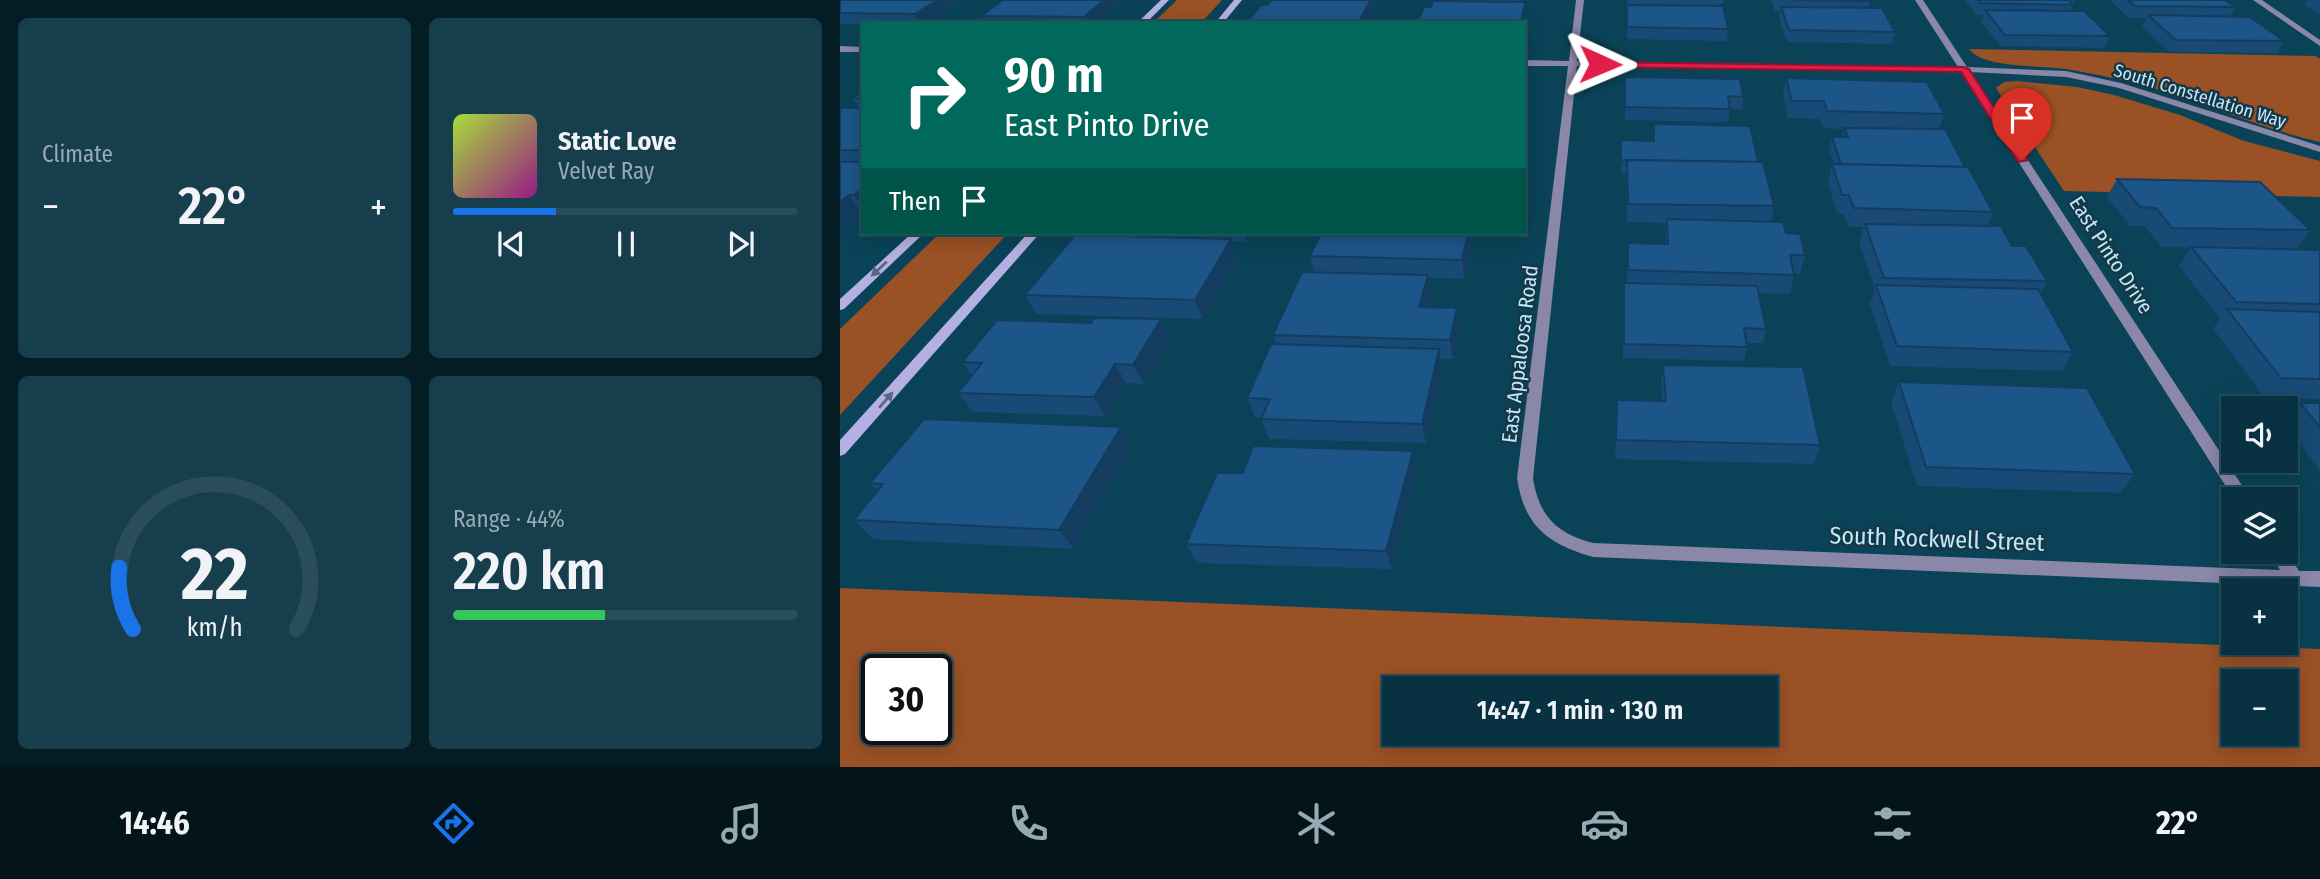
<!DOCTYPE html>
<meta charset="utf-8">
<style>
:root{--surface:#083242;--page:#163e4d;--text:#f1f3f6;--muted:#98aab2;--line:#294d5b;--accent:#1a73e8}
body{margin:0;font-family:"Fira Sans Condensed",sans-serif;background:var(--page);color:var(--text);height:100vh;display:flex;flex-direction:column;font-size:26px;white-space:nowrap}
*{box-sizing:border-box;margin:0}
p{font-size:23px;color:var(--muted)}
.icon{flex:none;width:38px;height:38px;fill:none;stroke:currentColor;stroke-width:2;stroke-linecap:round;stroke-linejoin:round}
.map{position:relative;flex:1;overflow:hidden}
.side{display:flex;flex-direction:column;gap:18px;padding:18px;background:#041c24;width:840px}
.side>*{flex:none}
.top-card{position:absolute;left:21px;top:21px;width:665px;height:214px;border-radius:0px;box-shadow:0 4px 18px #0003,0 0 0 2px var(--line);background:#00695c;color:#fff;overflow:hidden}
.tools{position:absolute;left:1381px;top:396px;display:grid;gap:14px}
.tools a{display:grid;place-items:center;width:77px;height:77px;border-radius:0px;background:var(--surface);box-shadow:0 4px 18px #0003,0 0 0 2px var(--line);font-size:35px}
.speed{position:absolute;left:21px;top:654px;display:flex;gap:14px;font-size:35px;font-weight:700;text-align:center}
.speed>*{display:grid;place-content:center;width:91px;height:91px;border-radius:50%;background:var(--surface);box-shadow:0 4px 18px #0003,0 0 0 2px var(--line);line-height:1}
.speed .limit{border:4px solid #111;border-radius:10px;background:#fff;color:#111}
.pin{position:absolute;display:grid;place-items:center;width:60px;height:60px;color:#fff;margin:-72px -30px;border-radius:50% 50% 50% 0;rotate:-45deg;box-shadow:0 0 7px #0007}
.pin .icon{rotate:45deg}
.me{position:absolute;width:77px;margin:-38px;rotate:91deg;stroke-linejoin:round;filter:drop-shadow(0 0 5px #0008)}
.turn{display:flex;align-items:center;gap:24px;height:147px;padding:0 28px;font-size:32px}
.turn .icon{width:91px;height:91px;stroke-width:2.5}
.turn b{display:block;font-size:49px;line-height:60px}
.then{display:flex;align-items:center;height:66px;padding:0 28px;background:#0003;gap:14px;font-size:26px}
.big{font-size:52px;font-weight:600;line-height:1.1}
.side .card{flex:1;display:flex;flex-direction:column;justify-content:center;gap:10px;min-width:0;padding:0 24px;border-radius:10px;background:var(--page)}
.side .dial{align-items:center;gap:0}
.dial svg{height:182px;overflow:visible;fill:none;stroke:var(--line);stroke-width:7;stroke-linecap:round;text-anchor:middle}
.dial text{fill:var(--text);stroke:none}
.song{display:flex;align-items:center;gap:21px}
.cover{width:84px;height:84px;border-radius:10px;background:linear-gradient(135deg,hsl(80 70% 55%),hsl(310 70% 35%))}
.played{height:7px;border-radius:4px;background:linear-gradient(90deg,var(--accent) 30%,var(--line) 30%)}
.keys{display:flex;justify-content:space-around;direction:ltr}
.heat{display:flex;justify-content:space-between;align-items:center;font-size:38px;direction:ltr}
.charge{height:10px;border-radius:5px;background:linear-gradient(90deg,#34c759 44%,var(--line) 0)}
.side .tiles{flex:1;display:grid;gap:18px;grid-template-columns:repeat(2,1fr)}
.trip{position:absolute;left:542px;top:676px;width:396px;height:70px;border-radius:0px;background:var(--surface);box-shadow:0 4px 18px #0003,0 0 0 2px var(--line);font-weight:600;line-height:70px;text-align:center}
.tab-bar{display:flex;height:112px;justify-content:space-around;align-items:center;background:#03141a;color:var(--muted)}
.tab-bar .icon{width:49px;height:49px}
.tab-bar .selected{color:var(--accent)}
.tab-bar b{font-size:32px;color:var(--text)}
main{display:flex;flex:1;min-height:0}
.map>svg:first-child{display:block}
.green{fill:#9a5125;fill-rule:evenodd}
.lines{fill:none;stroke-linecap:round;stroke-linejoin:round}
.street{fill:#8a87a8;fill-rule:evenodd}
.secondary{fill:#b5b0e4;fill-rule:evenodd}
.wall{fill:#184a75}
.shaded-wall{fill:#143c5f}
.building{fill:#1c5688;stroke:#143c5f;stroke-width:2}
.oneway{fill:#576784}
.route{fill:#e11d48;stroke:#92132f;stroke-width:2}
.labels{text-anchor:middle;stroke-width:5;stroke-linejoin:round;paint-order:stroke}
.far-street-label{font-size:18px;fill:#bde9ff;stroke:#183744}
.street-label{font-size:21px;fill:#bde9ff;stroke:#183744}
.near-street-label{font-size:24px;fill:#bde9ff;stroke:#183744}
</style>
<main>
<section class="side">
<div class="tiles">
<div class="card"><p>Climate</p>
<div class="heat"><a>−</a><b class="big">22°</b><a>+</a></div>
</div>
<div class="card">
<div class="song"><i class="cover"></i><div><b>Static Love</b><p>Velvet Ray</p></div></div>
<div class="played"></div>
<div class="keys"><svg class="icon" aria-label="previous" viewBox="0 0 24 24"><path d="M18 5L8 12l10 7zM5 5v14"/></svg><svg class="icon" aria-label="pause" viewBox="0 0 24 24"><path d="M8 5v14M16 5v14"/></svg><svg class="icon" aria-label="next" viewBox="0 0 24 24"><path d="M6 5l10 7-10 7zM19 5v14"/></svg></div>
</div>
<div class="card dial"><svg viewBox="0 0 100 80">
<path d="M14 69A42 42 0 1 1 86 69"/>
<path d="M14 69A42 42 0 0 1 8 42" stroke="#1a73e8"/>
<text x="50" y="56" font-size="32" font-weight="700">22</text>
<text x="50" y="72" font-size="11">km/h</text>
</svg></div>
<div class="card"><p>Range · 44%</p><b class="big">220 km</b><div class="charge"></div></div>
</div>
</section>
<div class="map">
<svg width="1480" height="767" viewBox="0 0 1480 767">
<rect width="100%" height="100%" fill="#0a4358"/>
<g class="green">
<path d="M337 0H382L361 23H313Z"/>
<path d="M1129 49 1476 56 1480 59V142C1432 131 1388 113 1342 97 1305 84 1265 76 1227 69 1202 65 1144 69 1129 49Z"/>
<path d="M1177 81 1237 87 1274 95 1340 115 1404 141 1480 161V197L1224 191 1156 88 1164 82Z"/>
<path d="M100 233H168L0 415V329Z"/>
<path d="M0 588 1480 649V767H0ZM96 670V730H37V670ZM1393 681H1446V733H1393ZM555 688H926V733H555Z"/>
</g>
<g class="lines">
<g class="street">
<path d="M736 0H744L737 61 1118 67 1075 0H1083L1127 67 1226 71 1281 83 1480 146V152L1279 88 1226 77 1130 72 1411 499H1394L1121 72 737 66 693 478C699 516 716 533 753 543L1440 570 1429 551 1446 550 1459 571H1480V587L753 557C708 544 684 526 677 478L728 66H684V60L729 61Z"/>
<path d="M1413 0H1422L1480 40V46Z"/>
<path d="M0 46 23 47V52H0Z"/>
</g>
<g class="secondary">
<path d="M321 0H329L306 23H297Z"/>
<path d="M394 0H402L383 23H375Z"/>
<path d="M72 233H84L4 309 0 310V299Z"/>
<path d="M188 233H200L5 454 0 456V440Z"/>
</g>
</g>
<g class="wall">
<path d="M0 0 117 2 85 23H23V24H0Z"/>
<path d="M163 0H274L276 4 256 23H144L141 16Z"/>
<path d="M595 0H683L682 2H685V13L683 23H577L591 7 602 1Z"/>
<path d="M787 0H884L883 4H879L878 6 888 29 887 41 787 39Z"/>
<path d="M931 0H1030L1029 8 1055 32 1052 44 947 42 939 18 940 11H935Z"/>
<path d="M1125 0H1235L1231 11 1270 36 1264 48 1161 46 1141 22 1144 15H1136Z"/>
<path d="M1270 0H1385L1395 7 1390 16 1444 41 1437 53 1330 52 1302 27 1306 18H1289Z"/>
<path d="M1468 0H1480V15L1465 5Z"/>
<path d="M428 5 534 9 527 23H408V22Z"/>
<path d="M785 77 903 97 902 109H890L888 122 785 120Z"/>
<path d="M946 78 1104 114 1099 129 1125 167 1153 212 1147 226 1172 246 1207 281 1201 294 1233 352 1222 371 1050 366 1030 304 1035 289 1019 242 1024 227H1009L1004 214 997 213 988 182 992 164H994L989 150 992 137H1002L1004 129 983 128 980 119 948 118 943 95Z"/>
<path d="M23 91V213L0 231V108H19L12 98Z"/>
<path d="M814 124 918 162 934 206 931 222 946 233 965 255 960 274H954L950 294 919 293 926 329 923 343H906L907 347 904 361 783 358V297L784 283H787L788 243 825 244 827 223 787 222 786 173H781V140L813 141Z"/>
<path d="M1277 179 1470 230 1456 249 1480 250V399L1425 398 1373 329 1380 319 1339 266 1351 247 1433 249 1321 247 1305 226H1290L1267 197Z"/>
<path d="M262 233H412L407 242 392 241 398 258 363 319 197 314 185 295 263 236Z"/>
<path d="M635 233 624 279 589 278 591 294 588 307 617 308 620 327 613 359H601L603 368 586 443 429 439 421 419 422 418 415 417 407 398 436 344 433 335 474 272 470 256Z"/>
<path d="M321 319 330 338 304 384 286 383 265 416 133 412 118 393 132 376 122 362 251 323Z"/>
<path d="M823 365 980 445 974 464 775 459 777 400 822 401 821 384Z"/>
<path d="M1059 382 1295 474 1280 493 1077 486 1051 402Z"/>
<path d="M1460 403H1480V471L1446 425V419Z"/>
<path d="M292 446 234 549 33 539 14 520 38 491 30 483Z"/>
<path d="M573 451 577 470 552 569 357 563 346 544 403 473Z"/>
</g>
<g class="shaded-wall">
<path d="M97 0H116L117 2 85 23H80L75 14Z"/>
<path d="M264 0H274L276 4 256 23H247L244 17Z"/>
<path d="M531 0H533L534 9 527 23H518Z"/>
<path d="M685 2V13L683 23H681Z"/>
<path d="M0 69 5 77 0 80Z"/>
<path d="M23 188V207L14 195Z"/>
<path d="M9 195 22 213 1 231 0 230V202Z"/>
<path d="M404 233H412L407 242Z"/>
<path d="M628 233H635L624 279 622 260Z"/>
<path d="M391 239 398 258 363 319 355 300Z"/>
<path d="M588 275 591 294 583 326 579 307Z"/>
<path d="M617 308 620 327 613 359 610 340Z"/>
<path d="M321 319 330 338 304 384 293 365Z"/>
<path d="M599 349 603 368 586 443 582 424Z"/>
<path d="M275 364 286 383 265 416 254 397Z"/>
<path d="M281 427 292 446 234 549 219 530Z"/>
<path d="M573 451 577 470 552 569 546 551Z"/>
</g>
<g class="building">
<path d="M0 0H97L75 14 0 13Z"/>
<path d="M163 0H264L244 17 141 16Z"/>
<path d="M432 0H531L518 23 408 22 421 5H428Z"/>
<path d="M954 0H1030L1031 1Z"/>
<path d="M1138 0H1229L1233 5 1140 3Z"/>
<path d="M1288 0H1385L1395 7 1295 6Z"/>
<path d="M593 1 685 2 681 23H577L584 7H591Z"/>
<path d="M787 5 883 6 888 29 787 27Z"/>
<path d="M941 7 1042 8 1055 32 949 30Z"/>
<path d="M1145 10 1244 11 1270 36 1165 35Z"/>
<path d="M1308 15 1410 17 1444 41 1336 40Z"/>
<path d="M785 77 900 79 903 97 888 96 890 109 785 107Z"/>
<path d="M946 78 1087 82 1104 114 987 111 984 101H952Z"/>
<path d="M23 91V98H12Z"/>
<rect x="0" y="108" width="23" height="42"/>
<path d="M814 124 910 126 918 162 781 160V140L814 141Z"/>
<path d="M1004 128 1105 129 1125 167 1001 164 992 137H1008Z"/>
<path d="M787 160 923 162 934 206 788 204Z"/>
<path d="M0 162H23V188L14 195H9L0 202Z"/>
<path d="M992 164 1128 167 1153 212 1014 208 1009 195H1002Z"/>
<path d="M1277 179 1420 182 1470 230 1332 228 1316 208 1300 207Z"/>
<path d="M827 219 943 222 946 233 960 234 965 255H950L954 275 788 270V243L828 244Z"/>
<path d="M1025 224 1161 226 1172 246H1186L1207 281 1044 278Z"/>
<path d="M481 233H628L622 260 470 256Z"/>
<path d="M235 235 391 239 355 300 185 295Z"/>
<path d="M1351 247 1480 250V304L1396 302Z"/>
<path d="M462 272 588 275 579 307 617 308 610 340 433 335Z"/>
<path d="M784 283 917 286 926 329 904 328 907 347 784 344Z"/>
<path d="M1036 285 1198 289 1233 352 1057 346Z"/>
<path d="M1387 309 1480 312V379L1441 378Z"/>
<path d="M254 318 321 319 293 365 275 364 254 397 118 393 142 363 122 362 157 320 251 323Z"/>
<path d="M431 344 599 349 582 424 421 419 430 399 407 398Z"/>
<path d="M823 365 963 367 980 445 776 440 777 400 826 401Z"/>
<path d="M1059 382 1247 388 1295 474 1086 467Z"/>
<path d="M1460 403H1480V427Z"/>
<path d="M84 419 281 427 219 530 14 520 43 484 30 483Z"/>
<path d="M413 446 573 451 546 551 346 544 377 473H403Z"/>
</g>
<defs><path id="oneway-solid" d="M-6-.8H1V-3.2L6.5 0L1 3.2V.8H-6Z" transform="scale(1.75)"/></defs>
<g class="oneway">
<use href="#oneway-solid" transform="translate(39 269) rotate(137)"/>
<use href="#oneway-solid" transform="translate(46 400) rotate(-49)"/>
</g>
<path class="route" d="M757 62 1124 67 1129 69 1188 160 1178 162 1121 72 760 67 755 64Z"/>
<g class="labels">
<g class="far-street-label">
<text transform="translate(1360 96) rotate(17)" y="6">South Constellation Way</text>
</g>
<g class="street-label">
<text transform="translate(1271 255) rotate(57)" y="7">East Pinto Drive</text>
<text transform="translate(680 354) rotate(-83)" y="7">East Appaloosa Road</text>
</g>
<g class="near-street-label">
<text transform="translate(1097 539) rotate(2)" y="8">South Rockwell Street</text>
</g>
</g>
</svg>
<div class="tools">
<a><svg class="icon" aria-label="sound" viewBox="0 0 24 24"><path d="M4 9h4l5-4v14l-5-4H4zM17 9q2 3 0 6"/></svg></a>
<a><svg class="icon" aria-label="layers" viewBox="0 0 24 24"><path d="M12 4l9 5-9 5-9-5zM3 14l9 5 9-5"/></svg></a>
<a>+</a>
<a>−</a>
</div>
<div class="speed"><div class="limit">30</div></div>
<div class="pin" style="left:1182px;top:160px;background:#d93025"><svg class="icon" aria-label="arrive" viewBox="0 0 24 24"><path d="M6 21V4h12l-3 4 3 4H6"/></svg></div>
<svg class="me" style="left:760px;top:64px" viewBox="-20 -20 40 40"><path d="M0-17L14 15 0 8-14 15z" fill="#e11d48" stroke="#fff" stroke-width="4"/></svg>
<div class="trip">14:47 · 1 min · 130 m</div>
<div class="top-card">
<div class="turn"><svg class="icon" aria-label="right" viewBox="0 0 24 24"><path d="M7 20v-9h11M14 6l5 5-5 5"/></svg><div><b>90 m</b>East Pinto Drive</div></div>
<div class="then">Then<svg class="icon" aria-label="arrive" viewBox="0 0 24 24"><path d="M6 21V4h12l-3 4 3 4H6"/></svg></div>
</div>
</div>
</main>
<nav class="tab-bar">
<b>14:46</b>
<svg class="icon selected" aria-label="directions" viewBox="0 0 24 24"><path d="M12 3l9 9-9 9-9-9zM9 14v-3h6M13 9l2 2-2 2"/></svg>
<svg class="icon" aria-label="music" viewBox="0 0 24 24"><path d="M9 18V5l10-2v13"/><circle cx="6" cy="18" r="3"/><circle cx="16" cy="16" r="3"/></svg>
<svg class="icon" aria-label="phone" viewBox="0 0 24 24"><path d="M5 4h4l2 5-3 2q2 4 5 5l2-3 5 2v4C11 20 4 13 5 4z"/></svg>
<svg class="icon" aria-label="climate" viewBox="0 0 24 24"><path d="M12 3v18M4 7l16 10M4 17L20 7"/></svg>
<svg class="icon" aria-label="car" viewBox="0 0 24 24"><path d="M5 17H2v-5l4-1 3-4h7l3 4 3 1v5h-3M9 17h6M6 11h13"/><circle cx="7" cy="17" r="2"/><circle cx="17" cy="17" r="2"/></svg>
<svg class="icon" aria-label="filters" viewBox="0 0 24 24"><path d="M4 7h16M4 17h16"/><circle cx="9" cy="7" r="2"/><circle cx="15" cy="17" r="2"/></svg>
<b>22°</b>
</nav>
